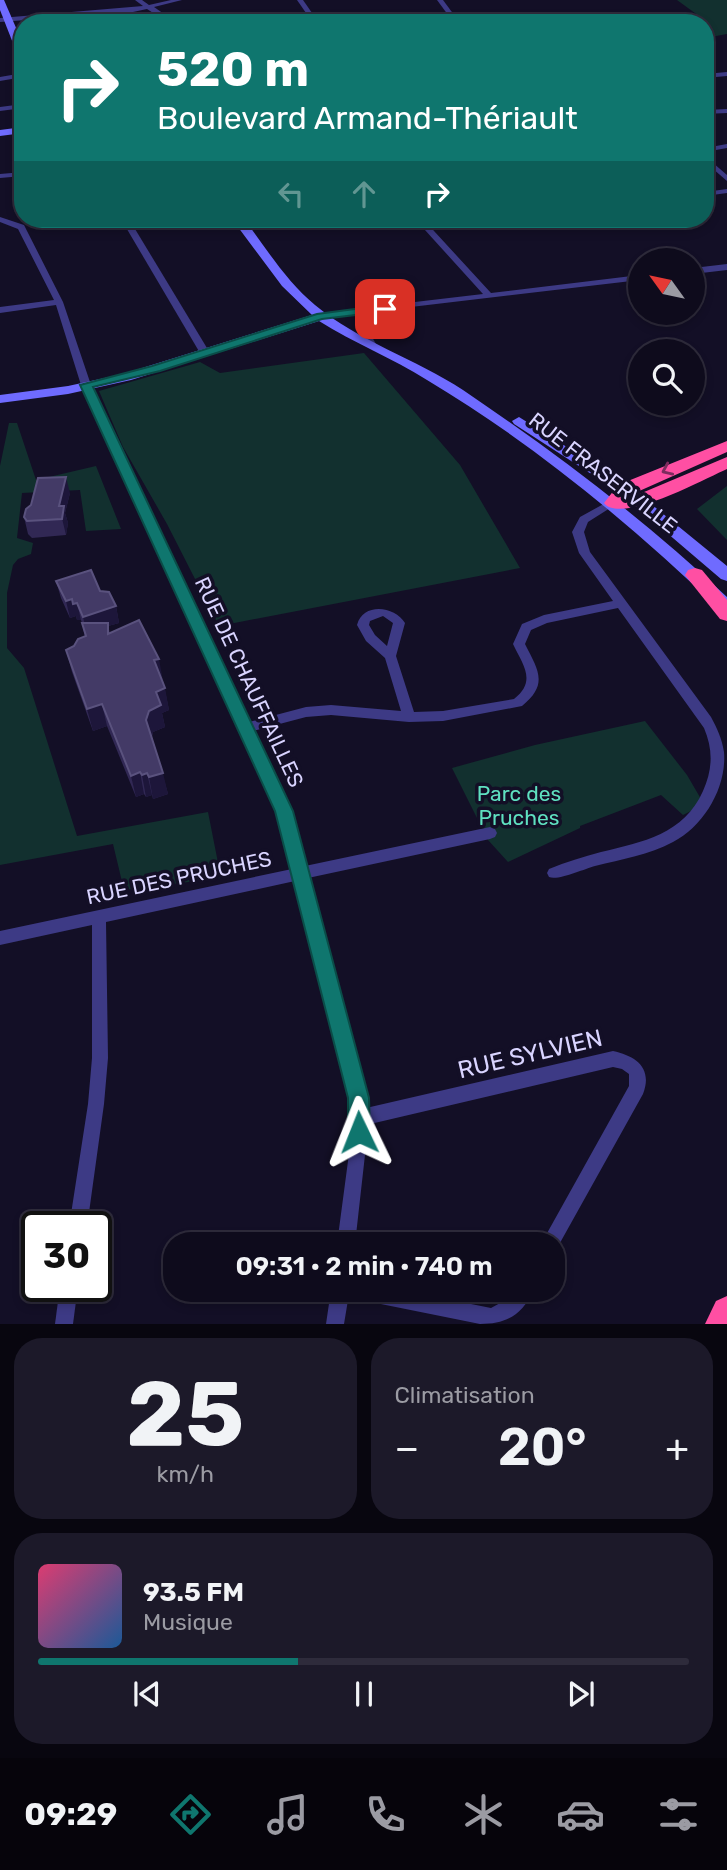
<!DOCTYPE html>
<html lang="fr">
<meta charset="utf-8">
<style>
:root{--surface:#0e0b1c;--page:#1c1929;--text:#f1f3f6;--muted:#9b9ba3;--line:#2e2b3b;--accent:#0f766e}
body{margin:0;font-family:Rubik,sans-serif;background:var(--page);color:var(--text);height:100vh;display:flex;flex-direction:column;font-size:26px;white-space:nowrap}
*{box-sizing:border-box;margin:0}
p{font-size:23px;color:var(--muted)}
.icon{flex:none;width:38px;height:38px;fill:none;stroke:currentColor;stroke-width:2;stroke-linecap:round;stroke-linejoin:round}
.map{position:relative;height:1324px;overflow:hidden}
.sheet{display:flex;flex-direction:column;gap:14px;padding:14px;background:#08060f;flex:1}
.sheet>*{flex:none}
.banner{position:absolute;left:14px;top:14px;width:700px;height:214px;border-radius:28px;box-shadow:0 4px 10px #0003,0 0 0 2px var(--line);background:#0f766e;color:#fff;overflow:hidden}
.needle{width:46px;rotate:303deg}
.controls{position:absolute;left:628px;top:248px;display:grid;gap:14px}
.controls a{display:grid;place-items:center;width:77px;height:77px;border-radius:50%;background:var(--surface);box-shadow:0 4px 10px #0003,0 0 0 2px var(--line);font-size:35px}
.speed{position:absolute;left:21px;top:1211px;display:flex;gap:14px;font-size:35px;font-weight:700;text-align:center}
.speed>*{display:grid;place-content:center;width:91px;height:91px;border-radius:50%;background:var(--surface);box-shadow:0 4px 10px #0003,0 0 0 2px var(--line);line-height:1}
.speed .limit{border:4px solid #111;border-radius:10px;background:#fff;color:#111}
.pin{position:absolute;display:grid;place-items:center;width:60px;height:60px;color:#fff;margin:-30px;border-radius:14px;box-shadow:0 4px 10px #0006}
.me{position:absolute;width:77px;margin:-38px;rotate:358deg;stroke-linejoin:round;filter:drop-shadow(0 0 5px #0008)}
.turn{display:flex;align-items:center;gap:24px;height:147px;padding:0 28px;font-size:32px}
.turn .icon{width:91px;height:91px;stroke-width:2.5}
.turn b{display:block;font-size:49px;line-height:60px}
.lanes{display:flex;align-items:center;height:66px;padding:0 28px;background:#0003;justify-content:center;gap:35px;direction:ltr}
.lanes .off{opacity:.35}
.big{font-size:52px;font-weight:600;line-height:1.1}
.sheet .widget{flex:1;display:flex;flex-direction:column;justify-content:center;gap:10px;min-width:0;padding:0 24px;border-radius:28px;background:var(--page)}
.sheet .dial{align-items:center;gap:0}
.dial b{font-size:91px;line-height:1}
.song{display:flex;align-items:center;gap:21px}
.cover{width:84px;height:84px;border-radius:10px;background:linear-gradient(135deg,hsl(340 70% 55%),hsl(210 70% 35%))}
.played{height:7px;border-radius:4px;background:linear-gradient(90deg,var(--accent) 40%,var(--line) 40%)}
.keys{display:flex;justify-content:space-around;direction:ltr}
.heat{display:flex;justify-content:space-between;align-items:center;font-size:38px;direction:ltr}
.sheet .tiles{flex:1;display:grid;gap:14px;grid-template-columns:1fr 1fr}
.widget:last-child{grid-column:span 2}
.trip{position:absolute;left:163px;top:1232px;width:402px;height:70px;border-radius:28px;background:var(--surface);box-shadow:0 4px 10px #0003,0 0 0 2px var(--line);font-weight:600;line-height:70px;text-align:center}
.tabs{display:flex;height:112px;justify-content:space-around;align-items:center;background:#06040b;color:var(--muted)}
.tabs .icon{width:49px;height:49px}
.tabs .on{color:var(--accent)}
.tabs b{font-size:32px;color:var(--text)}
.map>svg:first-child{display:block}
.green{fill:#12302f}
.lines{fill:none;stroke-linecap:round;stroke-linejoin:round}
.street{fill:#3d3a85;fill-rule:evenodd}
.secondary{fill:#6f6bff;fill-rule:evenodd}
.highway{fill:#ff4fa3;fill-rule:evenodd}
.wall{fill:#312854}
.shaded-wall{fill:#1d163a}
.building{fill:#433a66;stroke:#5a527e;stroke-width:2}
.oneway{stroke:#7d2c5e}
.route{fill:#0f766e;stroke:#0a4d48;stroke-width:2}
.labels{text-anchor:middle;stroke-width:7;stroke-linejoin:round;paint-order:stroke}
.street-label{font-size:21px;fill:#d9d4ff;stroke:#130f26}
.park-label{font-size:21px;fill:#5fe0c0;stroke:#130f26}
.near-street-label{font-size:24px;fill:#d9d4ff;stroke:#130f26}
</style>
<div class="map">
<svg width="727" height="1324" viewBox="0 0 727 1324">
<rect width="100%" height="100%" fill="#130f26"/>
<g class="green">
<path d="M677 0H727V34L705 38V23H679L699 16Z"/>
<path d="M364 353 460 465 520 568 219 626 167 524 123 447 99 391 200 362 220 373Z"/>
<path d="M9 423H17L36 480 96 466 121 529 86 531 80 490 22 493 17 538 33 543 31 554 18 559 13 565 7 593V648L24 668 77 836 208 812 221 878 124 890 113 844 0 865V466Z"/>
<path d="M727 486V540L697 509Z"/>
<path d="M645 721 687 775 701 799 693 810 683 815 661 795 580 826V828L508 862 488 840 452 768 535 745Z"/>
</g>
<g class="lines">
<g class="street">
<path d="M135 0H142L149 5 171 0H182L154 7 177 23H169L147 9 133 12 0 22V18L143 6Z"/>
<path d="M297 0H303L319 23H313Z"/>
<path d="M437 0H443L460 23H454Z"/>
<path d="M727 72V76L705 78V74Z"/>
<path d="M23 73V77L0 81V77Z"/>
<path d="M23 104V108L0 111V107Z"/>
<path d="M727 109V113L705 114V110Z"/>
<path d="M727 144V148L705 152V148Z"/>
<path d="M705 156 727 175V181L705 162Z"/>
<path d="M23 172V176L0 178V174Z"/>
<path d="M727 189V193L705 196V192Z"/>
<path d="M0 217 24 225 63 302 91 385 249 722 306 707 331 705 401 711 385 658 366 641 357 625C363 602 395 606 405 623L396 656 414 712 443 711 514 699C537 681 523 665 513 644L522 624 544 615 613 601 579 553 572 532 580 517 609 501H617L618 503 588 522 584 532 590 552 711 717C717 728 722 739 724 752 727 787 704 826 673 842 649 855 622 859 595 866 584 869 558 881 549 877L547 873 549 869C566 862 583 857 601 852 643 842 684 834 703 791 713 769 713 749 704 728L618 608 547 623 531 630 525 644C538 670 549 684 522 706L443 721 409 722 331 715 306 717 253 731 291 811 305 866 490 827 495 829 497 833 495 837 490 839 308 878 366 1098V1108L613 1051C636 1056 653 1068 643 1094L556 1250 553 1252V1244H541L629 1086V1074L622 1069 613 1067 366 1125V1146L355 1244H337L350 1146V1098L295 881 106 922 108 1058 104 1104 87 1227H69L88 1104 92 1058V925L0 945V931L292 869 277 811 81 385 56 305 0 313V307L54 300 18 229 0 222ZM383 616 393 623 387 646 375 635 369 625 370 621Z"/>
<path d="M121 219H129L210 353 208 355H202L200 353Z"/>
<path d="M313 219H339L335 221 245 230 241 228 245 226Z"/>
<path d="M415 219H423L491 293 640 275V280L318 318V314L321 313 483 294Z"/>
<path d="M727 264V270L693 274V268Z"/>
<path d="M398 310 402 313 401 315 382 321 374 328 372 337 376 344 371 347 368 346C354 322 379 315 398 310Z"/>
<path d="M60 1286H78L73 1324H55Z"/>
<path d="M331 1290H401L491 1308 502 1302 513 1290H533C523 1315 506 1324 480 1324L356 1299 349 1294 344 1324H326Z"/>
</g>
<g class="secondary">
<path d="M0 0H4L23 44V59L18 56 0 10Z"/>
<path d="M23 127V133L0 136V130Z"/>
<path d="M232 219H244C266 248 286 281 315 305 358 341 416 359 463 390 556 453 645 520 727 597V613L721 611C632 525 534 444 427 380 392 358 354 343 319 321L131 380 68 394 0 403V395L68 386 123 374 312 315 282 286Z"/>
<path d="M519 417 629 486 727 566V581L721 579 619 492 514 424 512 421Z"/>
</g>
<g class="highway">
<path d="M727 441V452L628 496 637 495 727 457V469C706 478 621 525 604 503L618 485Z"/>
<path d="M695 568 702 570 727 600V621L720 619 685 575 688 570Z"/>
<path d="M727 1296V1324H705L716 1301Z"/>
</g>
</g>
<g class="wall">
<path d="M70 493 65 513 68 523 66 535 32 538 28 534 24 517Z"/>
<path d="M56 581 100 591 116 606 119 623 108 626 110 633 163 681 169 710 162 713 165 727 153 732 152 737 168 794 153 799 152 795 146 797 144 794 136 797 107 726 93 731 72 672 66 650 74 646 85 637 82 623 81 620H77L76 616 70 618 61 598Z"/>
</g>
<g class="shaded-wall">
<path d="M66 477 70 493 65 513 68 523 66 535 59 506Z"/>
<path d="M72 599 77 603 81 620H77L76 616 70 618 66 601Z"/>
<path d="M116 606 119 623 108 626 112 645 87 634 83 617Z"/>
<path d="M159 659 163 681 154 660Z"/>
<path d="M165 688 169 710 162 713 165 727 153 732 151 741 146 720 149 711 156 692Z"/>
<path d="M102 704 107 726 93 731 87 709Z"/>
<path d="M140 772 144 794 136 797 131 776Z"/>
<path d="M147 773 152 795 146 797 142 775Z"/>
<path d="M163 773 168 794 153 799 149 777Z"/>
</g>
<g class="building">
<path d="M66 477 59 506H64L62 519 27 521 24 517 26 509 31 505 38 478Z"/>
<path d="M91 570 100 591 109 592 116 606 83 617 77 603 73 604 72 599 66 601 56 581Z"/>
<path d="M139 620 159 659 154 660 165 688 156 692 161 705 149 711 146 720 163 773 149 777 147 773 142 775 140 772 131 776 102 704 87 709 66 650 74 646 78 639 86 636 82 623H108V634Z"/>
</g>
<defs><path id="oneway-chevron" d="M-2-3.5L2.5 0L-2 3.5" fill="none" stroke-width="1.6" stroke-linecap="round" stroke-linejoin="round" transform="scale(1.75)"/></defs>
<use class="oneway" href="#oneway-chevron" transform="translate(667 470) rotate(156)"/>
<path class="route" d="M385 305 389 306V311L322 319 160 371 93 387 293 811 369 1098 370 1132 367 1140 359 1143 352 1140 348 1132V1098L275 811 80 385 152 366 317 314Z"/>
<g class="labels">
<g class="street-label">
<text transform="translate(603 473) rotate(38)" y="7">RUE FRASERVILLE</text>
<text transform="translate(249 682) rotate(65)" y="7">RUE DE CHAUFFAILLES</text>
<text transform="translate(179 878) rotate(-12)" y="7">RUE DES PRUCHES</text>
</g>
<g class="park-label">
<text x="519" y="801">Parc des<tspan x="519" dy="24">Pruches</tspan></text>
</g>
<g class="near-street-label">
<text transform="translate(530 1054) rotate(-13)" y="8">RUE SYLVIEN</text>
</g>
</g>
</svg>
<div class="controls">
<a><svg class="needle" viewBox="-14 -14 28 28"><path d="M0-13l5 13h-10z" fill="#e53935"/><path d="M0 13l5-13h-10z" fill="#9b9ba3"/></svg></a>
<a><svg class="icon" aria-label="search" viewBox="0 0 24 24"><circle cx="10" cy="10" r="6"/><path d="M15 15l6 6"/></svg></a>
</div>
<div class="speed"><div class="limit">30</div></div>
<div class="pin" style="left:385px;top:309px;background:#d93025"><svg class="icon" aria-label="arrive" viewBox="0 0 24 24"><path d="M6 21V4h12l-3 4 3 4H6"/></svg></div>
<svg class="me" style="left:359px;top:1132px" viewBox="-20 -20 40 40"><path d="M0-17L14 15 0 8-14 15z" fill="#0f766e" stroke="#fff" stroke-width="4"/></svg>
<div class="trip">09:31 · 2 min · 740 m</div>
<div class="banner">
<div class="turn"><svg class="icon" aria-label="right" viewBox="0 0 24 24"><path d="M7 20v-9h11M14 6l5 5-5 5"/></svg><div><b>520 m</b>Boulevard Armand-Thériault</div></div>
<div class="lanes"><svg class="icon off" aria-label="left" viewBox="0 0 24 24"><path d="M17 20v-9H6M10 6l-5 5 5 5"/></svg><svg class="icon off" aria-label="ahead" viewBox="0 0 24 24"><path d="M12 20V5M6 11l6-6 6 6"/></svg><svg class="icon" aria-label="right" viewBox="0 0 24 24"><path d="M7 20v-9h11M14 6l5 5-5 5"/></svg></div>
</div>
</div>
<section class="sheet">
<div class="tiles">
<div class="widget dial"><b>25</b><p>km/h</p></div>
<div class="widget"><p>Climatisation</p>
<div class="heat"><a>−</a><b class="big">20°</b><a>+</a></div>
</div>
<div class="widget">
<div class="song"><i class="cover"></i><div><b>93.5 FM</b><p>Musique</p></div></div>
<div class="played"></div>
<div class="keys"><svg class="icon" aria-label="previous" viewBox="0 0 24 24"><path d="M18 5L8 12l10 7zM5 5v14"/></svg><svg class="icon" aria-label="pause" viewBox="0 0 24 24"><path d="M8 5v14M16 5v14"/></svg><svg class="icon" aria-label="next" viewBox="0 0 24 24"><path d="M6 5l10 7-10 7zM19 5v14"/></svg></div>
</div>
</div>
</section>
<nav class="tabs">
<b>09:29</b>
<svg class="icon on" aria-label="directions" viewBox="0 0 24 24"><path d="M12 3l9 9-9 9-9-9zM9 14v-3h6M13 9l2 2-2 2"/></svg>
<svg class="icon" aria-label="music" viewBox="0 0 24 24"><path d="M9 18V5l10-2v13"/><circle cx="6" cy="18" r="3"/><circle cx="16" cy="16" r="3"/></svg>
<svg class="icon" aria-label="phone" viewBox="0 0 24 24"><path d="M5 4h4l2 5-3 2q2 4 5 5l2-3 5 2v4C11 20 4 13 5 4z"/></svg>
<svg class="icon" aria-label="climate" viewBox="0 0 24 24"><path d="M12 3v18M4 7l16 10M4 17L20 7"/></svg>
<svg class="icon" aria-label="car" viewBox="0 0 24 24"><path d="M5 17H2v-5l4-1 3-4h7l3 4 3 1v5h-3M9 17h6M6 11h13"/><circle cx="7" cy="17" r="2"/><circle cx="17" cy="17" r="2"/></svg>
<svg class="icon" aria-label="filters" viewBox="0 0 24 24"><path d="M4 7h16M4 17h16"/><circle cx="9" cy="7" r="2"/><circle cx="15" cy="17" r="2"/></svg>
</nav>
